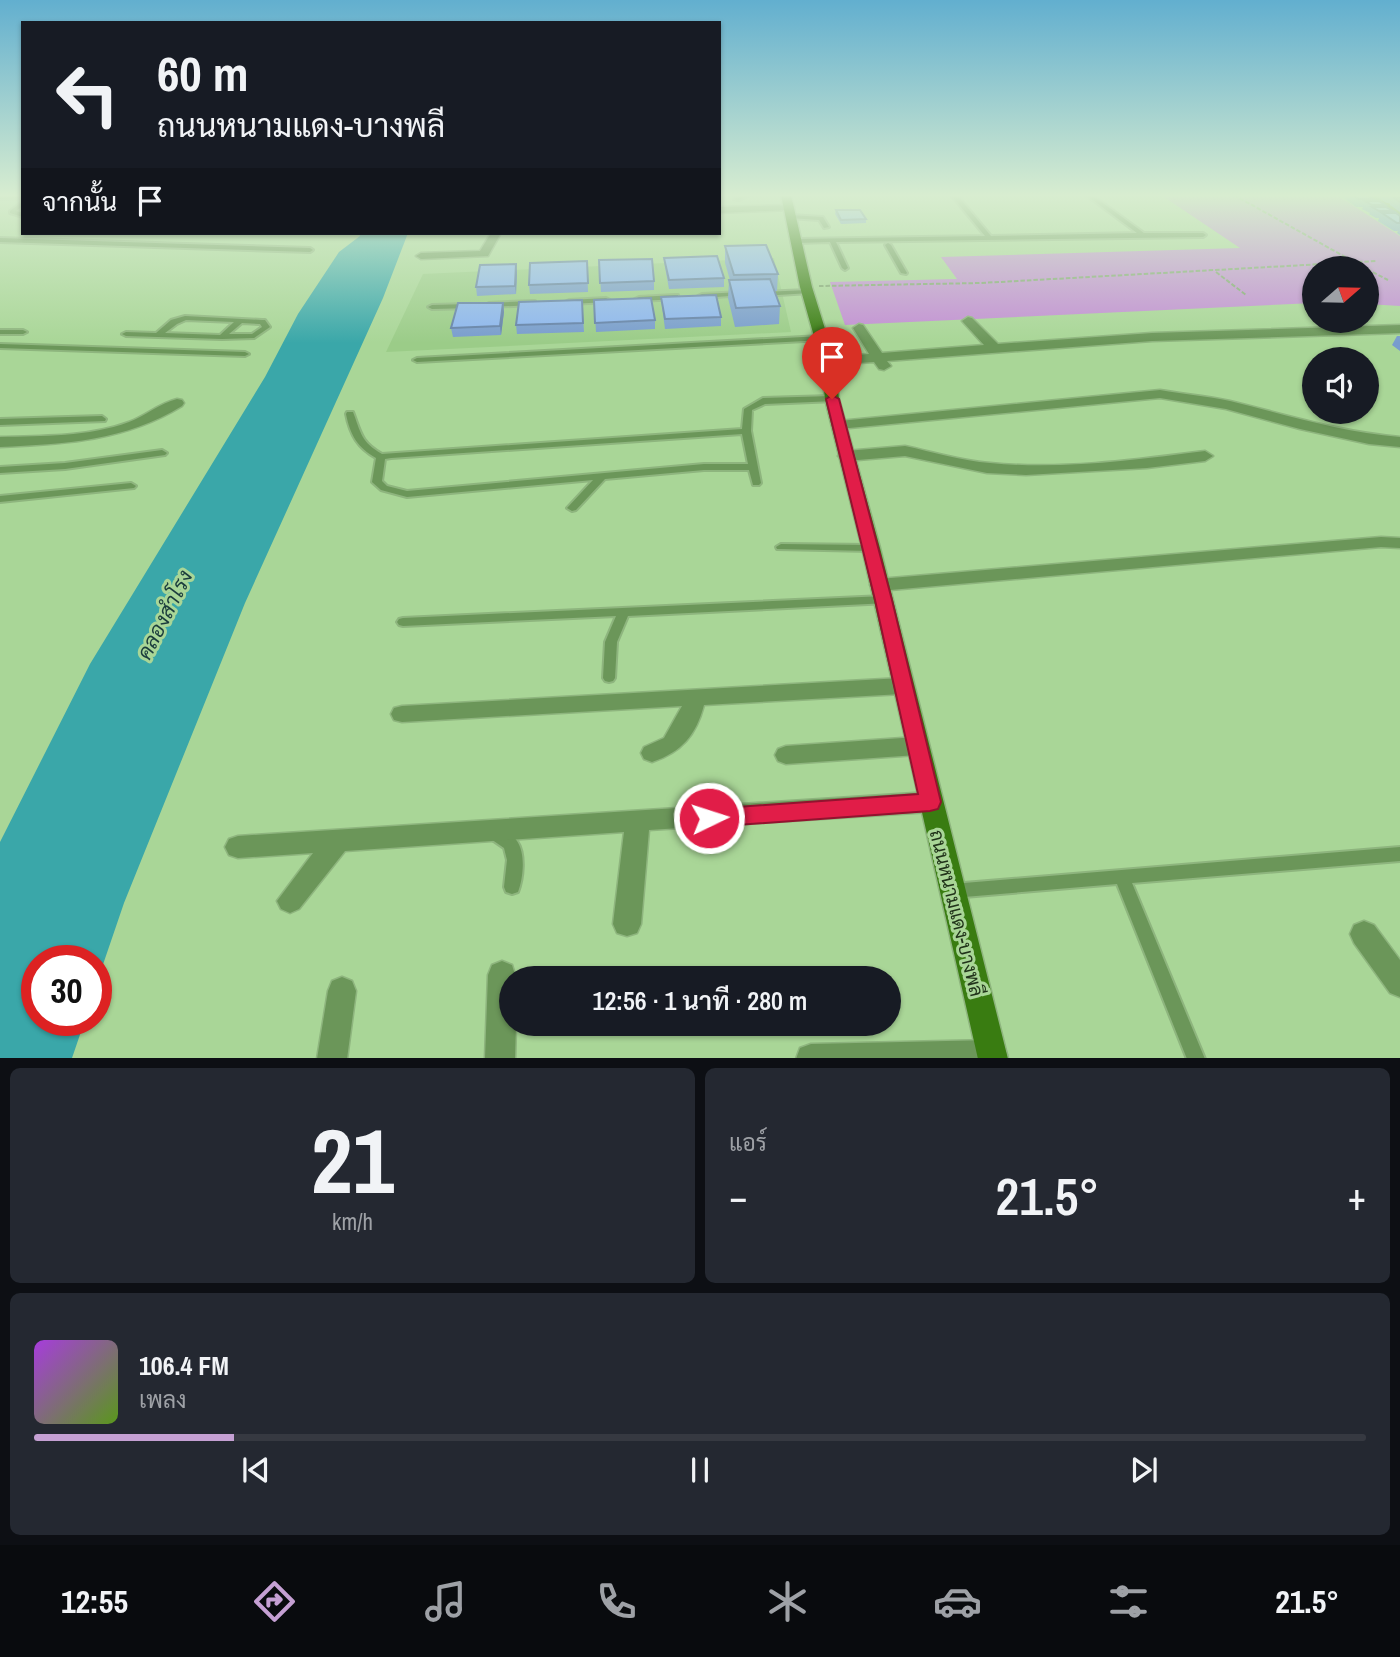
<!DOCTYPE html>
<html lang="th">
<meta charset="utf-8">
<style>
:root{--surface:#171b24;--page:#242831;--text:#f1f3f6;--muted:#9ea1a6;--line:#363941;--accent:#c5a0d3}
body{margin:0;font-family:"Archivo Narrow",Sarabun,sans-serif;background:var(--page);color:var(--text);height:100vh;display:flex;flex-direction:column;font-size:26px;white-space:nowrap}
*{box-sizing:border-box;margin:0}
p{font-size:23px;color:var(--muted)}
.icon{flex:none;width:38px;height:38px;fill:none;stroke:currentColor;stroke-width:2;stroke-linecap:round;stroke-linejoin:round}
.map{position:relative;height:1058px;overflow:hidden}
.details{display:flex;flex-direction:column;gap:10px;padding:10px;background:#0d0f14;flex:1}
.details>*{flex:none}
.guide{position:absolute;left:21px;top:21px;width:700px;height:214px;border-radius:0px;box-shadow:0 2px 5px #0004;background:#171b24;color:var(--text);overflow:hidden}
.needle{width:46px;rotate:70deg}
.controls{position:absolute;left:1302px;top:256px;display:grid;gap:14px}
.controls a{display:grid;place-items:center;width:77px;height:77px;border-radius:50%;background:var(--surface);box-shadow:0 2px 5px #0004;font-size:35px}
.speed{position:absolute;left:21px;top:945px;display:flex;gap:14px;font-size:35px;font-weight:700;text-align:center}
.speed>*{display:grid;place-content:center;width:91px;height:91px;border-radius:50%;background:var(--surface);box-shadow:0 2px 5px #0004;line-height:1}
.speed .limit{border:10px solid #d22;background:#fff;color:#111}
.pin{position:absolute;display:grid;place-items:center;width:60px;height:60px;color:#fff;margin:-72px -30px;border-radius:50% 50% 50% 0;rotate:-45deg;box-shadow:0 0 7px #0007}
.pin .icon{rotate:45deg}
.me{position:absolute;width:77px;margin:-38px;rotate:86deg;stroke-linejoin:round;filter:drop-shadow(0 0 5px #0008)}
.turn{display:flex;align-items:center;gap:24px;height:147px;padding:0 21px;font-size:32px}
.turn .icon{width:91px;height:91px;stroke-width:2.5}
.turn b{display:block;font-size:49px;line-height:60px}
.then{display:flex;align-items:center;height:66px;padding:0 21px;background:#0003;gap:14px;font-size:26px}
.big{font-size:52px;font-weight:600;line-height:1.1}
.details .card{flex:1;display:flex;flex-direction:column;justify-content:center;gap:10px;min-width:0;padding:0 24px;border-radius:10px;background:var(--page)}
.details .dial{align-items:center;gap:0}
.dial b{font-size:91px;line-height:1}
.song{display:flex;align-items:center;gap:21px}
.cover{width:84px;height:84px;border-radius:10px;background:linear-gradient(135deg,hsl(280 70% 55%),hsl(90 70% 35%))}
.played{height:7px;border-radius:4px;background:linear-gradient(90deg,var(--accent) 15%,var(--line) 15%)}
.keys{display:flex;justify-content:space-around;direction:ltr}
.heat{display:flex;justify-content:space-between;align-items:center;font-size:38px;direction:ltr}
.details .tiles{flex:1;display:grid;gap:10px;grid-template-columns:1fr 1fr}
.card:last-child{grid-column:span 2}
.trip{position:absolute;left:499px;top:966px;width:402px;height:70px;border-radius:35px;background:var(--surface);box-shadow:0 2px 5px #0004;font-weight:600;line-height:70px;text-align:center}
.menu{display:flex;height:112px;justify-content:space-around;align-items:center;background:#090b0e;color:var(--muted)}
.menu .icon{width:49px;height:49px}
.menu .on{color:var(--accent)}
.menu b{font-size:32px;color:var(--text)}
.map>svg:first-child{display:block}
.built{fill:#9bcc88}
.green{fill:#c28dd4}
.water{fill:#3aa7a9}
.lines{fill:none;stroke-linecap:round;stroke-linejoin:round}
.lane-casing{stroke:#8eb57e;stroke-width:4}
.street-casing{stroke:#8eb57e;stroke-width:3}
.secondary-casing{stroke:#8eb57e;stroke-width:3}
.path{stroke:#7fa370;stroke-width:2;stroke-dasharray:4.5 2;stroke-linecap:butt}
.lane{fill:#6b9659;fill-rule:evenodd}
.street{fill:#6b9659;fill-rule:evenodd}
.secondary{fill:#397c11;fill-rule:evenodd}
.wall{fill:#789cce}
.shaded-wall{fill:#627fa8}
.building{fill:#8cb5f0;stroke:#627fa8;stroke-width:2}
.route{fill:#e11d48;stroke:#92132f;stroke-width:2}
.labels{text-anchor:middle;stroke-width:6;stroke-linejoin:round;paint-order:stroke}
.street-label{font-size:19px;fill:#21331a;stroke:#a9d697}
.water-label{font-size:21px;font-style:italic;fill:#1b3c3d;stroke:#a9d697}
</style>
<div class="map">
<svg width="1400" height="1059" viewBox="0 0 1400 1059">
<rect width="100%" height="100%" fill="#a9d697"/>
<path class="built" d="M774 258 791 332 386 352 423 274Z"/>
<path class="green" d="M1161 195H1337L1400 236V306L1367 304V268H1314V303L845 325 830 282 957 279 941 257 1240 248Z"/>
<path class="water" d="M359 233H408L383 298 245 603 124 903 96 985V961H37V1020H85L72 1058H0V842L90 664 265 377 298 314 339 252 360 236Z"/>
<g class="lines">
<g class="lane-casing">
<g id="lane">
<path d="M0 195H23V198L0 199Z"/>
<path d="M743 195H750L739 200 734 199Z"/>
<path d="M951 195H957L991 236 1137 233 1086 195H1092L1144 233H1203L1206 235 1203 237 836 242 848 268 845 270 842 268 830 242 796 243 793 241 796 239 985 236Z"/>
<path d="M23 201V206L16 211 23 213V217L10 213V211Z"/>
<path d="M791 215 823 217 829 227 824 228 819 220 789 218V216Z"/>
<path d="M0 238 310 248 313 250 310 252 0 242Z"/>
<path d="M888 243 891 245 907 273 906 274 901 273 885 245Z"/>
<path d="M808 290 810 291V293L761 296 757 294 761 292Z"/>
<path d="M742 292 746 294 744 295 702 298 698 296 702 294Z"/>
<path d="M675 295H678V299L639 301 635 299 639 297Z"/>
<path d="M606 298 610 300 609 302 569 304 565 302 569 300Z"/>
<path d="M532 301H535V305L489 307 485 305 489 303Z"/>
<path d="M469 304H472V308L432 309 428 307 432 305Z"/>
<path d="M185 316 262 320H265L270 327 254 338 222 339 126 336 122 334 126 332 156 333 171 320ZM186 320 234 322 220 335 165 333 177 324ZM242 323 260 324 262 327 252 334H229Z"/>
<path d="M0 330H23L27 332 23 334H0Z"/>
<path d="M821 336 825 338 824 340 417 362 413 360 417 358Z"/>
<path d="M0 344 245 352 249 354 245 356 0 348Z"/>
<path d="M832 396 836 399 835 401 765 404 752 410 751 431 761 483 759 485H753L749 470H704L605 479 576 510 572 511 567 508 593 480 407 497 381 490 372 482 376 458C358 448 350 435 346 414L347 412H353C361 433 361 442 382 454L742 429 744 409 763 398ZM742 434 748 464H704L407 491 387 486 382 481 385 459 391 458Z"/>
<path d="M102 416 106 419 105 421 0 425V419Z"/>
<path d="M162 450 167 453 165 455 65 469 0 473V467L65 463Z"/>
<path d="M131 483 136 486 134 488 0 502V496Z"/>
<path d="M781 544 871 545 876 548 871 551 777 549 776 547Z"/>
<path d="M884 596 890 600 888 603 628 616 617 642 615 678 613 681 609 682 605 681 603 678 605 642 616 616 403 626 399 625 397 622 399 619 403 618Z"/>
<path d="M493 827C500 829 513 835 517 841 526 854 523 879 518 892L512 894 506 892 504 887 507 860 504 848 488 837 486 833 488 829Z"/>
<path d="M1400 847V861L1132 883 1205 1059H1187L1117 884 952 898 946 896 944 891 946 886 952 884Z"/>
</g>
</g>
<g class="street-casing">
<g id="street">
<path d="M1363 195H1374L1400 210V217Z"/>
<path d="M792 205 794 207 789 210 719 213V207Z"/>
<path d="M491 233H501L488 256 421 259 416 256 421 253 480 251Z"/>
<path d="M968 317 972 318 998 344 1152 333 1400 325V333L1152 341 887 361 891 366 884 370 879 369 874 362 828 365 821 361 828 357 869 354 853 328 859 324 863 325 882 353 984 345 962 321Z"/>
<path d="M1160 390C1183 394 1207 396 1230 401 1287 415 1341 432 1400 437V447L1369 444 1300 429 1226 409 1160 398 839 429 832 425 839 421Z"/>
<path d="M177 399 182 400 184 403 182 406C125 441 65 444 0 447V437C43 436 88 437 129 422 145 416 160 403 177 399Z"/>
<path d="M905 446C933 452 962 461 990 463 1060 470 1135 460 1205 451L1213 456 1205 461 1147 468 1026 475 987 473 905 456 846 461 838 456 846 451Z"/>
<path d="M1381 537 1400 538V548L1381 547 879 591 870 585 879 579Z"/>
<path d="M902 678 910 681 913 686 910 691 902 694 704 705C696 735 682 752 652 762L644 759 641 753 644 747 664 738 682 706 402 722 394 720 391 714 394 708 402 706Z"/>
<path d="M917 737 925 740 928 746 925 752 917 755 786 764 778 761 775 755 778 749 786 746Z"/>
<path d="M930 792 939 795 942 802 939 809 930 812 649 830 641 924 637 933 627 936 617 933 613 924 624 832 345 851 299 909 290 913 281 909 277 901 313 853 238 858 229 855 225 847 229 839 238 836Z"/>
<path d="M1364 921 1374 925 1400 960V997L1390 993 1354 943 1350 934 1354 925Z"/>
<path d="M502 961 512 965 516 978H511V1024H516L515 1059H485L488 975 492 965Z"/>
<path d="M342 977 352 981 356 991 347 1059H317L328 991 332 981Z"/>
<path d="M992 1040 1003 1044 1007 1055 1006 1059H796L800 1048 811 1044Z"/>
</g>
</g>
<g class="secondary-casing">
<path id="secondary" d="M781 195H791L812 287 835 361 839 399 880 548 1008 1059H978L862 548 825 399 821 361 800 287Z"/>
</g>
<g class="path">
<path d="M1234 195 1365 268"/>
<path d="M1367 269 1388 280"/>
<path d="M1216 272 1246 295"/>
<path d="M819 286 981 283 1377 261"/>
</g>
<use href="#lane" class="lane"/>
<use href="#street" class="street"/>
<use href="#secondary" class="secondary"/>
</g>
<g class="wall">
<path d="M1339 195H1366L1373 199 1372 201 1385 205V207L1393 211 1392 213 1400 216V235L1397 233 1398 231H1394L1378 221 1379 218H1376L1369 214 1370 213 1362 209 1363 207H1356L1344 198 1345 197H1342Z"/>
<path d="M1375 195H1400V212L1390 205V203H1387L1380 199 1381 198Z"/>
<path d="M836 210 866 219V223L841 224 835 214Z"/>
<path d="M725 246 778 274 777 291H775L780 306 779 324 735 327 728 298 729 280H730L725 263Z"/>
<path d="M664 258 724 278V287L669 289 665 267Z"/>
<path d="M599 260 654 281V290L601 292Z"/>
<path d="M587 261 588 292 530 294 529 285Z"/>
<path d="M517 272 516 294 477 296 476 287Z"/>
<path d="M661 297 721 317V326L665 329 662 306Z"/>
<path d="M582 300 584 332 517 334 516 325Z"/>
<path d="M594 300 655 320V329L596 332Z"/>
<path d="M503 303 504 312 501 335 453 337 451 328Z"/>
<path d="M1397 336H1400V351L1392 345Z"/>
</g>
<g class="shaded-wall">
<path d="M516 264 517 272 516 294 515 286Z"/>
<path d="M503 303 504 312 501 335 500 326Z"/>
</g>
<g class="building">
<path d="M1353 195H1366L1373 199H1359Z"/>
<path d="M1393 197 1400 198V202Z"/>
<path d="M1365 201H1379L1385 205H1372Z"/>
<path d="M1372 207H1386L1393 211H1379Z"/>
<path d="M836 210H860L866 219 841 220Z"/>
<path d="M1382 213H1396L1400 216V223H1397Z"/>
<path d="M766 245 778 274 734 275 725 246Z"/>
<path d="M717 256 724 278 669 280 664 258Z"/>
<path d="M652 259 654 281 600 283 599 260Z"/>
<path d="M587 261 588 283 529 285 530 263Z"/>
<path d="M516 264 515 286 476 287 480 265Z"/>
<path d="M770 279 780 306 736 308 729 280Z"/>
<path d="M716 295 721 317 665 319 661 297Z"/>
<path d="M651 298 655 320 595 323 594 300Z"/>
<path d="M582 300 583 323 516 325 519 302Z"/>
<path d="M458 303H503L500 326 451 328Z"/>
</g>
<linearGradient id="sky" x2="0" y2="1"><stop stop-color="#62afcf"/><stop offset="0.57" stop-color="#d8edd0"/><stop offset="1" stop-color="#d8edd0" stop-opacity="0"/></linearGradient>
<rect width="1400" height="343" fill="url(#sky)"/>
<path class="route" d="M832 395 839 399 892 600 941 802 938 809 930 811 709 827 702 824 698 818 702 811 709 809 918 794 875 600 826 399Z"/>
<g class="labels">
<g class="street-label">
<text transform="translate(957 913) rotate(76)" y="7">ถนนหนามแดง-บางพลี</text>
</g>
<g class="water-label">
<text transform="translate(165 615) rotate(-63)" y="7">คลองสำโรง</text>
</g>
</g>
</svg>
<div class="controls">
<a><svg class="needle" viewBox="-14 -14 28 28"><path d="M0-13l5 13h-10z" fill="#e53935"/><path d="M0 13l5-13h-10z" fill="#9ea1a6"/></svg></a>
<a><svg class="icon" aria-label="sound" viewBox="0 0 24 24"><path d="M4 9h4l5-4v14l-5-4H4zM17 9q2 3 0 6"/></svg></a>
</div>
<div class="speed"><div class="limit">30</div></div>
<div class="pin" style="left:832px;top:399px;background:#d93025"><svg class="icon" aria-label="arrive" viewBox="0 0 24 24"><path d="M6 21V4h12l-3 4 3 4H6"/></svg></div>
<svg class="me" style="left:709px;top:818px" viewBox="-20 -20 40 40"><circle r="17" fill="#e11d48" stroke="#fff" stroke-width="3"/><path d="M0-11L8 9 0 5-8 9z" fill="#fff"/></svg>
<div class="trip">12:56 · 1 นาที · 280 m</div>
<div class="guide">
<div class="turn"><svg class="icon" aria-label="left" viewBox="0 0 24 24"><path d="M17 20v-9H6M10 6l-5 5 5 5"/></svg><div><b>60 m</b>ถนนหนามแดง-บางพลี</div></div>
<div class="then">จากนั้น<svg class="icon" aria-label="arrive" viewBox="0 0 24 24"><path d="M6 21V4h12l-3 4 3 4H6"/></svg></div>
</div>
</div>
<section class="details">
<div class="tiles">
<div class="card dial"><b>21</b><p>km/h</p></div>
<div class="card"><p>แอร์</p>
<div class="heat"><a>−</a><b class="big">21.5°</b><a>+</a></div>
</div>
<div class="card">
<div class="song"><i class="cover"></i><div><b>106.4 FM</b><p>เพลง</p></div></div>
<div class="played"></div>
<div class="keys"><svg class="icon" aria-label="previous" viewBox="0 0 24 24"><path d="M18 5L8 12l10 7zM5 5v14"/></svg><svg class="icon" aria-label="pause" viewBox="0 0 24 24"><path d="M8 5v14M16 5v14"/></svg><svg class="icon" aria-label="next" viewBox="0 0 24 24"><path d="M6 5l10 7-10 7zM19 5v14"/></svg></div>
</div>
</div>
</section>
<nav class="menu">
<b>12:55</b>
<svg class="icon on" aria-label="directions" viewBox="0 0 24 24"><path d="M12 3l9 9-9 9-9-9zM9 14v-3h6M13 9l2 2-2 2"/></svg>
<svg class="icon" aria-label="music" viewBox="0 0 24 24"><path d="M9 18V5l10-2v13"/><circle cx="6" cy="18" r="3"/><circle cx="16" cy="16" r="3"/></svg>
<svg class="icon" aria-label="phone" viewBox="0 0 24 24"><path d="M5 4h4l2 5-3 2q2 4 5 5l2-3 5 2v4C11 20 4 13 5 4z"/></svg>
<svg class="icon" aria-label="climate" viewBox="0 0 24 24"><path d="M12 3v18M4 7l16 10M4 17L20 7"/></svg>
<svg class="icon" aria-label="car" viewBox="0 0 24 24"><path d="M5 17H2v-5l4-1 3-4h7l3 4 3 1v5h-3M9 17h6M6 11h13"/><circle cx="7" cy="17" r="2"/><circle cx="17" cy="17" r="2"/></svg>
<svg class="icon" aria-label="filters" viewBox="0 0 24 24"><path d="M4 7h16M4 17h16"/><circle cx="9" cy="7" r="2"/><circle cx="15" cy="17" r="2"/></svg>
<b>21.5°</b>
</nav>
